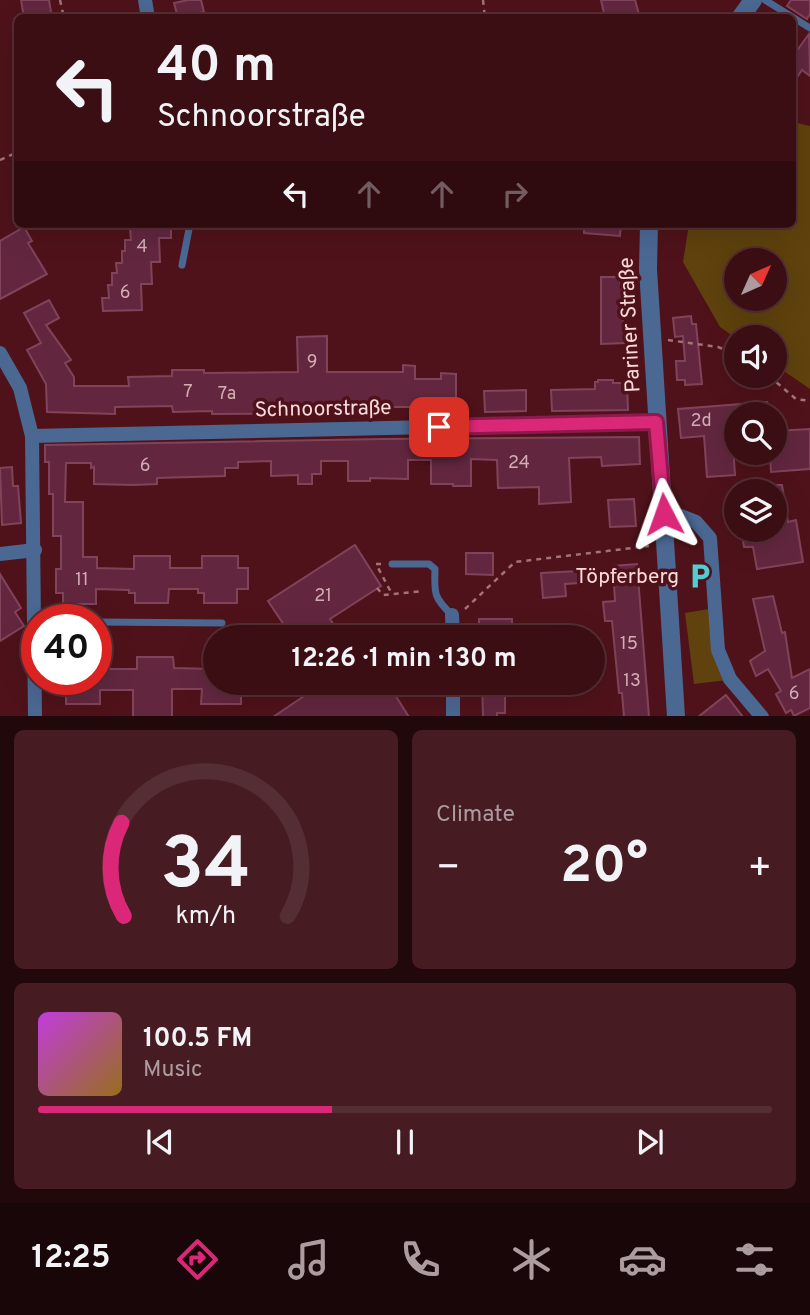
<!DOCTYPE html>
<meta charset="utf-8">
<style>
:root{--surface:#3b0e14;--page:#461c22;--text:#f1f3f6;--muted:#ac9ca0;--line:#542e34;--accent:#db2777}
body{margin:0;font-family:Overpass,sans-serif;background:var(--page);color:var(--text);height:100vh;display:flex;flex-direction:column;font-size:26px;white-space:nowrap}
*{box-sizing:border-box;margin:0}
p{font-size:23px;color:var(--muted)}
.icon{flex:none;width:38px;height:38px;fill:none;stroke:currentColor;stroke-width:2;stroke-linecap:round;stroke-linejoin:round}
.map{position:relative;height:716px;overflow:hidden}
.side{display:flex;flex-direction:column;gap:14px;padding:14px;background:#20080b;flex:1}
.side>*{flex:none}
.hud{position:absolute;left:14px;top:14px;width:782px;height:214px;border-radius:10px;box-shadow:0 7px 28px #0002,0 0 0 2px var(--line);background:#3b0e14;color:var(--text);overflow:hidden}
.needle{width:46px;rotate:45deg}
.fabs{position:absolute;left:724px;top:248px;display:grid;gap:14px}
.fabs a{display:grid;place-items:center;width:63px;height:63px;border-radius:50%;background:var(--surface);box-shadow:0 7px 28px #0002,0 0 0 2px var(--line);font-size:35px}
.speed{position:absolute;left:21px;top:604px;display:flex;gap:14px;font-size:35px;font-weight:700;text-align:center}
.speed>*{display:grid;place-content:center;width:91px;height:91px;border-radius:50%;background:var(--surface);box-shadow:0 7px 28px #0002,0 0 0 2px var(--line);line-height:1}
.speed .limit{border:10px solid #d22;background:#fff;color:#111}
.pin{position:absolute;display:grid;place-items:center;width:60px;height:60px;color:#fff;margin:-30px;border-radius:14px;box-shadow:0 4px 10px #0006}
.me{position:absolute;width:77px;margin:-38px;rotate:356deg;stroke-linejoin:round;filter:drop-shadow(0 0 5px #0008)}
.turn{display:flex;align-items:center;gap:24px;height:147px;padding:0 28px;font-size:32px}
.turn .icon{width:91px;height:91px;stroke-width:2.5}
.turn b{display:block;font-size:49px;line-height:60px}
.lanes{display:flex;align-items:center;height:66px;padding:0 28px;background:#0003;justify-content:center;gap:35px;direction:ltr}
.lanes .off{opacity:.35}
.big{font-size:52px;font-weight:700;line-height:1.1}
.side .widget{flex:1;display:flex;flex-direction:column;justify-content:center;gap:10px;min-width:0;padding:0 24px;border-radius:10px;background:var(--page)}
.side .dial{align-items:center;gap:0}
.dial svg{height:182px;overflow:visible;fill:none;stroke:var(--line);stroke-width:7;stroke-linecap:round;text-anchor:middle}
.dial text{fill:var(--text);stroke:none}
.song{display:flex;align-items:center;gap:21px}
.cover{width:84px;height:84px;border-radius:10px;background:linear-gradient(135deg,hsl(290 70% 55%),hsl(40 70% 35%))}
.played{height:7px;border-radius:4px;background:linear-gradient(90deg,var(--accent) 40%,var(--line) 40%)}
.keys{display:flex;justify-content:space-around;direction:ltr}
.heat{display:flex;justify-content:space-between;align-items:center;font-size:38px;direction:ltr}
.side .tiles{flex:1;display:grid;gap:14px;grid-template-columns:1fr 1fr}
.widget:last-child{grid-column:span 2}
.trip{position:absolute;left:203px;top:625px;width:402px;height:70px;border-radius:35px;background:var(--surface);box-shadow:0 7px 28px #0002,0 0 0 2px var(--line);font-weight:700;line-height:70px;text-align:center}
.menu{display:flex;height:112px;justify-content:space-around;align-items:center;background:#180608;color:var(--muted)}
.menu .icon{width:49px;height:49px}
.menu .on{color:var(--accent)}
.menu b{font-size:32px;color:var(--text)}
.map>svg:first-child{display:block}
.green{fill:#5f420d;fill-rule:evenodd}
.building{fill:#62273f;stroke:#81435a;stroke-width:2}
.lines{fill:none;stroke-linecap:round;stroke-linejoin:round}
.path{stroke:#a27377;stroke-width:2.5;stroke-dasharray:5 5;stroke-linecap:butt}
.service{stroke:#4b6893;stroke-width:7}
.minor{stroke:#4b6893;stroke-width:14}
.tertiary{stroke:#4b6893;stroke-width:18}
.route-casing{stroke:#8e194d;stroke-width:18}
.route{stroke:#db2777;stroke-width:12}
.labels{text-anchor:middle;stroke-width:7;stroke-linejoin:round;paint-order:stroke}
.number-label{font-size:18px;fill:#d4adb3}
.street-label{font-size:21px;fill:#fadada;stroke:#4f121a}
.poi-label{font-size:21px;fill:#fadada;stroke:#4f121a;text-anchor:end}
</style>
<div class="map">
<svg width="810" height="717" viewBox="0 0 810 717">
<rect width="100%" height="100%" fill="#4f121a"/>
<g class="green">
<path d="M793 122 810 126V389L775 365V338L737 339 720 327 683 262 689 224H793ZM737 261H775V299H737Z"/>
<path d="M709 609 728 680 694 684 685 613Z"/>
</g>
<g class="building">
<path d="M21 0H49L52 18H24Z"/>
<path d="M188 0H201L204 12 178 18 174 3Z"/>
<path d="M601 0H635L640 18H605Z"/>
<path d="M791 0H810V14L807 19 787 6Z"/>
<path d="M809 34 810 76 802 70 793 83V56Z"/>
<path d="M135 224H171V238H159L160 262H151L152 284H141L142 310 103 311 102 298H109L108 285H112V273H117L116 263H122V251H125V240H131L130 228H135Z"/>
<path d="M584 224H621L620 236 584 233Z"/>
<path d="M24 227 32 241 28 243 47 274 0 299V241Z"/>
<path d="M601 277H620L625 343 601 344Z"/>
<path d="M49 300 59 318 46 325 71 360 65 363 74 377V386H129L128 377 172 376V370H204V373L298 372 297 337 327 336V372H403V365L415 366V379H441V373L456 374V412H414V407H369V413L212 414V411L173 412 172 406 115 407V414L47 412 46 384 27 350 41 343 24 313Z"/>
<path d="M691 316 692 324H696L702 384 685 385V380H677L676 361H685L683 336 675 337 673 318Z"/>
<path d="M598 380H613V383H627L628 410 552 411 551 390 595 389V382H598Z"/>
<path d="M526 390V411L485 412 484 391Z"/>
<path d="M767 402 768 415H737V430H732L735 475 707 477 704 436 681 438 678 409Z"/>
<path d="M810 429V469L771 472 770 453H775V431Z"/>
<path d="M639 437 640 464 602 466 601 457 569 458 571 502 539 504V487L498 488 497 460 471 459V486H453V484H431V460H408V479L370 478V481H348V461H321V474H312V484H298V475L271 476V461L238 462V468H225V476L157 478V484L133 485 94 484V467L91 468V463H66L65 502H83V557H97V568L134 569V556H170V568H202V556H238V568H248V589H237V603H204V593H198V589H169L168 603H135V593H129V590L96 589V604H63V593H56V569H61V536H53V494H49V462H45V445L383 439Z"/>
<path d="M12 467 13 486H18L21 523 2 525 0 468Z"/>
<path d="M775 485H782L788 522 796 520 803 562 757 569 753 547H744L741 530H775Z"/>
<path d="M634 499 636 526 610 527 608 500Z"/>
<path d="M355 545 381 586 330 619 342 637H292L268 601Z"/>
<path d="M466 553H493V575L466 574Z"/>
<path d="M637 564 649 717H624L622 693H619L612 621H605L603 602 615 601 613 566Z"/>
<path d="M578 571 579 583 565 584 566 596 543 598 541 573Z"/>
<path d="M0 574 21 608 15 612 24 626 0 641Z"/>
<path d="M773 596 782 633 785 632 792 678 810 669V708L794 716 791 710 786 713 776 694 781 691 768 669 756 676 750 661 765 651 753 599Z"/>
<rect x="479" y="619" width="33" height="18"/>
<path d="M137 657H173L174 668 215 669V682H241V704H201L202 689H172V717H133V690H100V704H66V694H60V679H96V669H137Z"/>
<path d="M325 682H387L409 717H273Z"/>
<path d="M482 682H505V713H497V717H483Z"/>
<path d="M726 695 743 717H698Z"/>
</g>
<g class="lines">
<g class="path">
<path d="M60 0 64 18"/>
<path d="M483 0 485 18"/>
<path d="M0 160 18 152"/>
<path d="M668 340 718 347 737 354"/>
<path d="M769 376 796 399 810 401"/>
<path d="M381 564H376L392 594"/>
<path d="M377 588 383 595 423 591"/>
<path d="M465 609 515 562 649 546"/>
</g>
<g class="service">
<path d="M765 0 810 28"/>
<path d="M182 265 190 224"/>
<path d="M392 564H429L435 569C434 594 434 598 452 615"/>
<path d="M96 622 222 623"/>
</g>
<g class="minor">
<path d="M145 0 148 18"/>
<path d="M0 353 20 388 32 436 35 717"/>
<path d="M32 436 656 422"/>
<path d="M681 516 696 522 710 538 718 650 730 679 762 717"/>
<path d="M0 554 35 550"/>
<path d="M452 615 453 637"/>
<path d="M453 682V717"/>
</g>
<g class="tertiary">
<path d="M740 18 753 0"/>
<path d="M649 224 648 269 676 717"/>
</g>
</g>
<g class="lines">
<g class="route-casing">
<path id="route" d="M439 427 656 422 664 514"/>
</g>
<use href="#route" class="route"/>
</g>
<defs>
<g id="parking-bare" transform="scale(2.1)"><path d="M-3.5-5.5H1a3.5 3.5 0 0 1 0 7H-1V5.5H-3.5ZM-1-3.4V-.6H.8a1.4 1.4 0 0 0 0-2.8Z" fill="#52cdd0" stroke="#4f121a" stroke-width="2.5" paint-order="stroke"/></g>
</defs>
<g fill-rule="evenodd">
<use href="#parking-bare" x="700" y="576"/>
</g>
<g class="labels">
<g class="number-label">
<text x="142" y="252">4</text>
<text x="125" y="298">6</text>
<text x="312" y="367">9</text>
<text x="188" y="397">7</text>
<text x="227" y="399">7a</text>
<text x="701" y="426">2d</text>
<text x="519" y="468">24</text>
<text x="145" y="471">6</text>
<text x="82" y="585">11</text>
<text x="323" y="601">21</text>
<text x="629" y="649">15</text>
<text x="632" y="686">13</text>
<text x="794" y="699">6</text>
</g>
<g class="street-label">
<text transform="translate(629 325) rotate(-93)" y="7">Pariner Straße</text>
<text transform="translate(323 408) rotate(-1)" y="7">Schnoorstraße</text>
</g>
<g class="poi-label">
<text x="679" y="583">Töpferberg</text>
</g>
</g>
</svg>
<div class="fabs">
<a><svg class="needle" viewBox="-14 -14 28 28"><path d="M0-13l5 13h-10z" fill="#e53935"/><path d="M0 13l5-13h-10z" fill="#ac9ca0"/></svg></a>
<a><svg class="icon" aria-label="sound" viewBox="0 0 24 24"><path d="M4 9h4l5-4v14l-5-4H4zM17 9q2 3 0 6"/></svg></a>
<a><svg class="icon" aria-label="search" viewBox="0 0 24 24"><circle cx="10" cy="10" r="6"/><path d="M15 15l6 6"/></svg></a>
<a><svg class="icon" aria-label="layers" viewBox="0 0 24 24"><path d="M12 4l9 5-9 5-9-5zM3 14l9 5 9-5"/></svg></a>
</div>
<div class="speed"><div class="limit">40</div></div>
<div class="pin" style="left:439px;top:427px;background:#d93025"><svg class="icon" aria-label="arrive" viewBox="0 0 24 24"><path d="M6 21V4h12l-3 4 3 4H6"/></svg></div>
<svg class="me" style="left:664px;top:514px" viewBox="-20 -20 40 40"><path d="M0-17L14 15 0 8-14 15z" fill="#db2777" stroke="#fff" stroke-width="4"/></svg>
<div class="trip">12:26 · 1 min · 130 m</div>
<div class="hud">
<div class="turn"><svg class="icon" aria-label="left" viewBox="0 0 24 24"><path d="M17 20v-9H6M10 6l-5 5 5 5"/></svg><div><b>40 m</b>Schnoorstraße</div></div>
<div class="lanes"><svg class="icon" aria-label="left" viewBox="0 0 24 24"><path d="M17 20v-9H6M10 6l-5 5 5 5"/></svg><svg class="icon off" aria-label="ahead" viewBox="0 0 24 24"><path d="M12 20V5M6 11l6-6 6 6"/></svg><svg class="icon off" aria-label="ahead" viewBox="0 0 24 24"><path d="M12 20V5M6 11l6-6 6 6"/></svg><svg class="icon off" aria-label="right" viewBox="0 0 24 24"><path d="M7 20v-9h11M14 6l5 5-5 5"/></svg></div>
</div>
</div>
<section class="side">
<div class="tiles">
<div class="widget dial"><svg viewBox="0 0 100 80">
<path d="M14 69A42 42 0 1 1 86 69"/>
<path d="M14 69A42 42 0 0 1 13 28" stroke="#db2777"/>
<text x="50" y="56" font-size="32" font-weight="700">34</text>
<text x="50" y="72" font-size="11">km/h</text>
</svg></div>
<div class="widget"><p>Climate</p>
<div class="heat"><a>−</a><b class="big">20°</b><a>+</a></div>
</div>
<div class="widget">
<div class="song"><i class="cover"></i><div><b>100.5 FM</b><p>Music</p></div></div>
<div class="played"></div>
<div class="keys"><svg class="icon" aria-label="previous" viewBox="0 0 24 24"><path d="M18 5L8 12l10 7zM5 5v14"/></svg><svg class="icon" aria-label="pause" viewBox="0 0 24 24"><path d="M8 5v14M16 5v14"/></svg><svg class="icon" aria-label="next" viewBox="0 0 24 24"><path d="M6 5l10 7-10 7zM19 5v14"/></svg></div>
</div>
</div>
</section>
<nav class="menu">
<b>12:25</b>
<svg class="icon on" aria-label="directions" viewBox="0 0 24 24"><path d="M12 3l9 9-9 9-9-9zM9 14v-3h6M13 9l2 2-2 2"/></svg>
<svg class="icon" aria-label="music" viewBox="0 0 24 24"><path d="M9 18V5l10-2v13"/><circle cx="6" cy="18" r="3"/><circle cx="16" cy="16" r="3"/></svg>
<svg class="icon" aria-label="phone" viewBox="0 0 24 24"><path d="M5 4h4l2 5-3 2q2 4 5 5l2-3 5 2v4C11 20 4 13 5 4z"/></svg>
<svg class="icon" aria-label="climate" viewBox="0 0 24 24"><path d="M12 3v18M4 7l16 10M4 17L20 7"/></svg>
<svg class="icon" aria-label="car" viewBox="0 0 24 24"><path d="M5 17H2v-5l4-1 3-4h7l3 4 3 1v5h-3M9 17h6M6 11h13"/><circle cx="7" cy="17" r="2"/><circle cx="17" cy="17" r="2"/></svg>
<svg class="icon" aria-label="filters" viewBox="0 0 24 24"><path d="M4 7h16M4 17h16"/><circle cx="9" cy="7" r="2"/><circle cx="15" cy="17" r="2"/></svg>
</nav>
